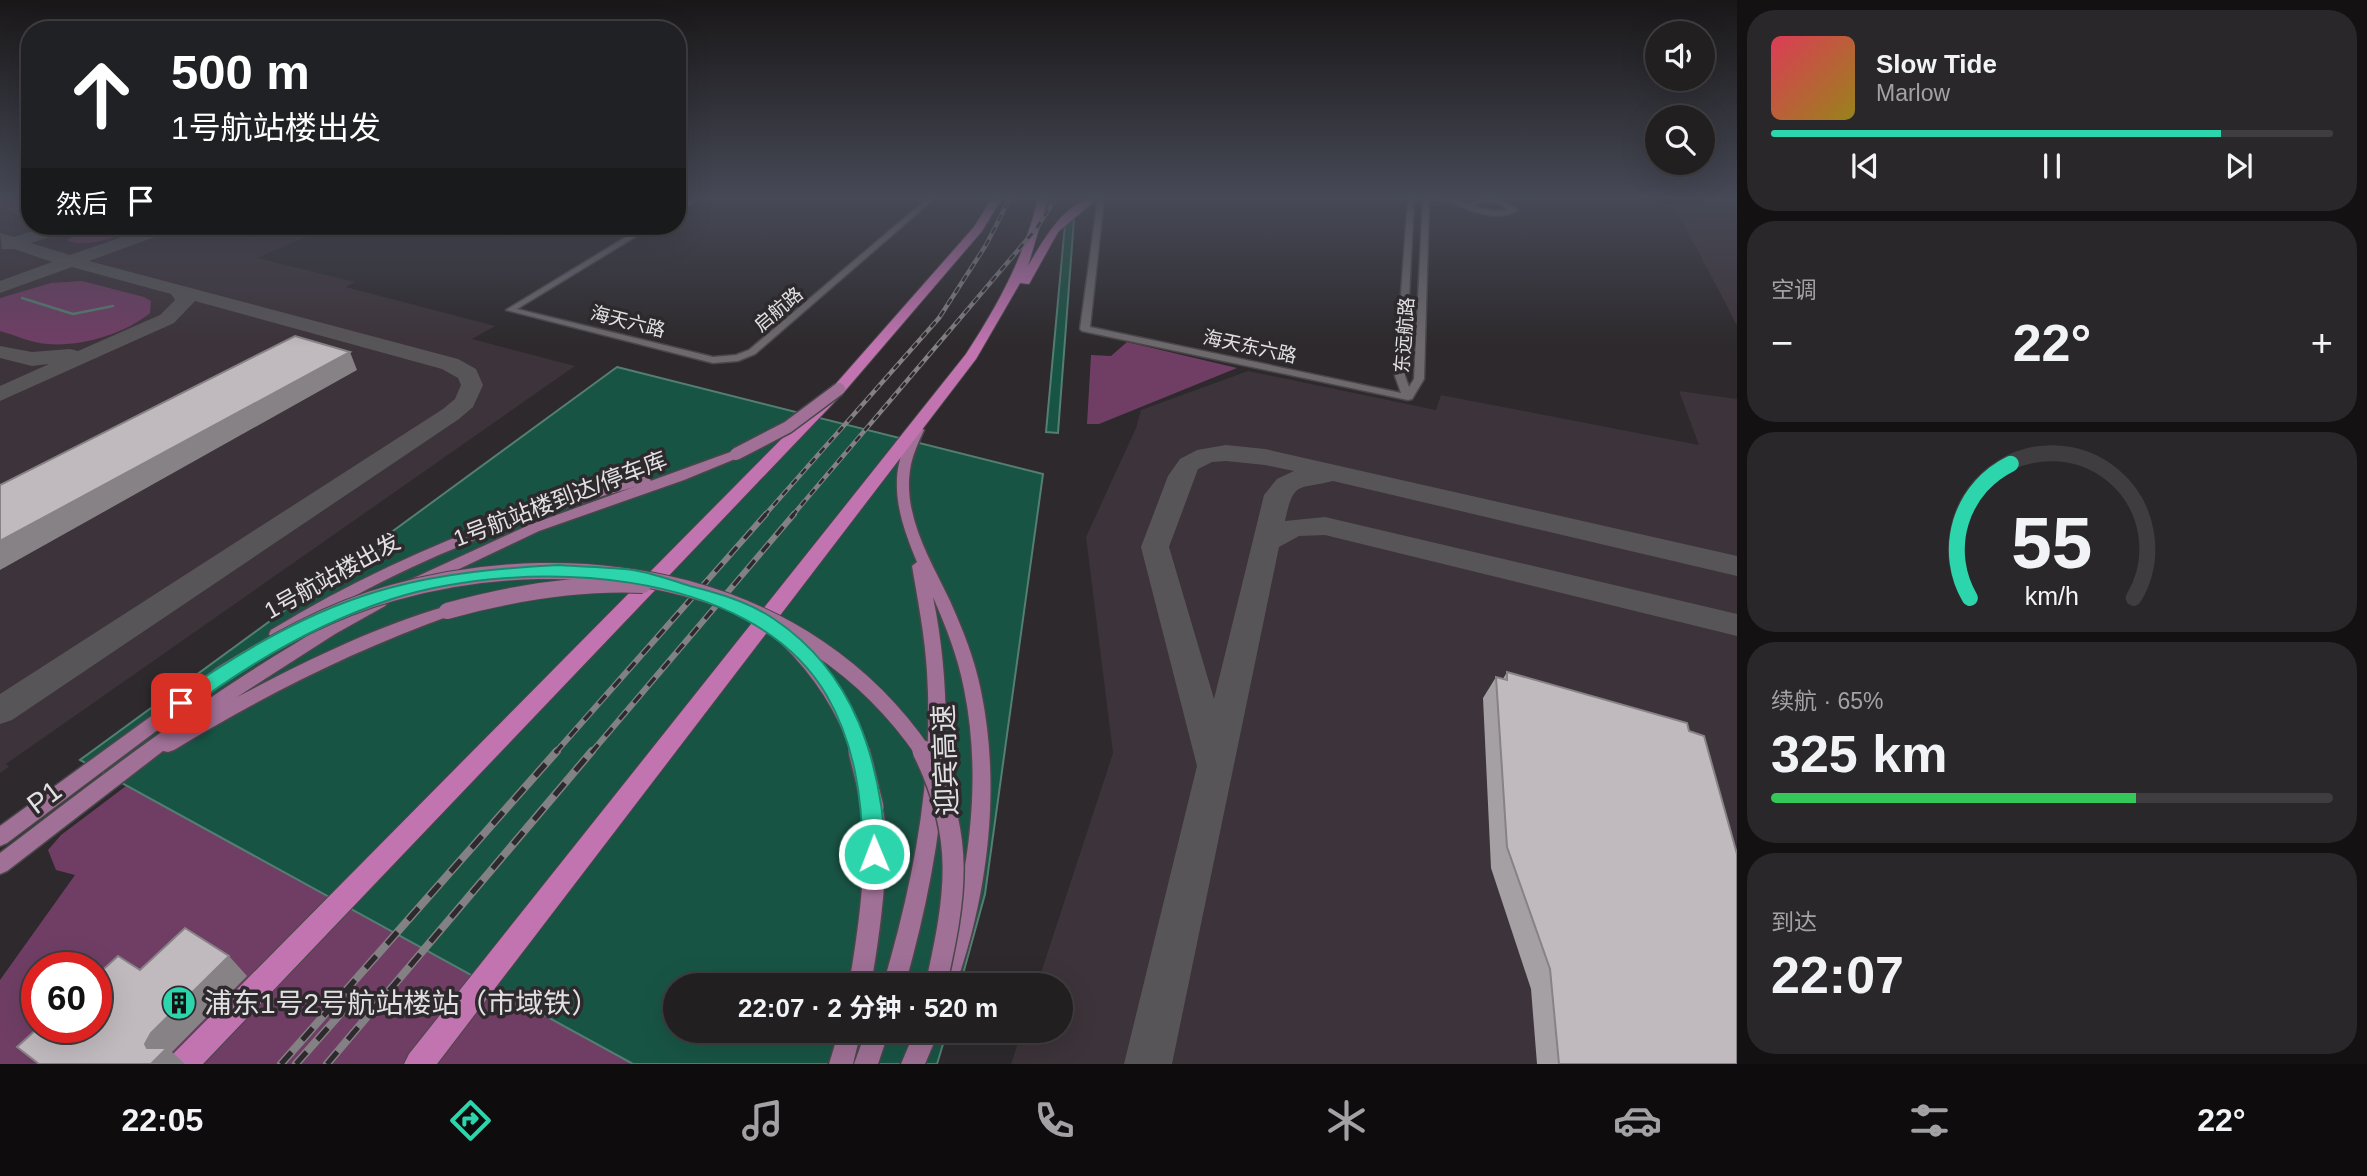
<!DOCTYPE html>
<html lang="zh">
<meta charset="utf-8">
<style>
:root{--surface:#221f21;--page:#2a272a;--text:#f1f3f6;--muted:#a2a2a5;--line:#3f3d3f;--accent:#2cd5ab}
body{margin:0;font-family:Helvetica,"Noto Sans SC",sans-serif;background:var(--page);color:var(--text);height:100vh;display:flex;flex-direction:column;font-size:26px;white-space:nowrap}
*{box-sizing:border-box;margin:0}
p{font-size:23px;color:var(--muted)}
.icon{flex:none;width:38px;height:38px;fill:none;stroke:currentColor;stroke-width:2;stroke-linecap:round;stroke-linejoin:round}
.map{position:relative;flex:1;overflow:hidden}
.details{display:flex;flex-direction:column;gap:10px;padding:10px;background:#131112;width:630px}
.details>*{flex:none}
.top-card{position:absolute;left:21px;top:21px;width:665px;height:214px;border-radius:28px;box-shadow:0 7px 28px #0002,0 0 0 2px var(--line);background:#202124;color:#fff;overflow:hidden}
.tools{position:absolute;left:1645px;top:21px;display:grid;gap:14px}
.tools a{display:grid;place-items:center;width:70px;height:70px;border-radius:50%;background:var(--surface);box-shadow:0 7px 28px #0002,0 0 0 2px var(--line);font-size:35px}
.speed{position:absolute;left:21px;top:952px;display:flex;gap:14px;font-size:35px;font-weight:700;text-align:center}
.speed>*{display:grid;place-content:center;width:91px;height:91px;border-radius:50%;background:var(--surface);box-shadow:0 7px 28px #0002,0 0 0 2px var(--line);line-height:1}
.speed .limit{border:10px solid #d22;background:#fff;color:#111}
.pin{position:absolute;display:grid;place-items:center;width:60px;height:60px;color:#fff;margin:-30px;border-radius:14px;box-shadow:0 4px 10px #0006}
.me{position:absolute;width:77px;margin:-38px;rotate:359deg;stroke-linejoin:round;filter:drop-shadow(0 0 5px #0008)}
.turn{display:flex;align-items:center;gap:24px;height:147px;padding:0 35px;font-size:32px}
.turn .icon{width:91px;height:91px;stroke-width:2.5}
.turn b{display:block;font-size:49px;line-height:60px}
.then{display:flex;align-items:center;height:66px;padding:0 35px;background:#0003;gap:14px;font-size:26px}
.big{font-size:52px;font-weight:700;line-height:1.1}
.details .tile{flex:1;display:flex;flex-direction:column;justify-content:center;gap:10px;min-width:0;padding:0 24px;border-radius:28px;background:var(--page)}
.details .dial{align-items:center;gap:0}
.dial svg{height:182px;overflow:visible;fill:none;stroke:var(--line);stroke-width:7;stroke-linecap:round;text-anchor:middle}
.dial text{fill:var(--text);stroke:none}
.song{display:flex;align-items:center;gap:21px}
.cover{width:84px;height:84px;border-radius:10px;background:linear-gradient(135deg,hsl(350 70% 55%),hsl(50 70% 35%))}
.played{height:7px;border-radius:4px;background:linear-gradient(90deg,var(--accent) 80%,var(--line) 80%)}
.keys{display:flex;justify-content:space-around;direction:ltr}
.heat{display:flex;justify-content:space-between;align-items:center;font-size:38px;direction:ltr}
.charge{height:10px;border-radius:5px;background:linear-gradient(90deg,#34c759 65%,var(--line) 0)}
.trip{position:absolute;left:663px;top:973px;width:410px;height:70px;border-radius:35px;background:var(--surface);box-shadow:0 7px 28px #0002,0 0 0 2px var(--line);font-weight:700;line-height:70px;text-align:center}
.dock{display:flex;height:112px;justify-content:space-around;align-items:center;background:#0e0c0d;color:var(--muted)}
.dock .icon{width:49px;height:49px}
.dock .selected{color:var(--accent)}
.dock b{font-size:32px;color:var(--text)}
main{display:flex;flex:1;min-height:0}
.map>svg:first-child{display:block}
.built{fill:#3d333a}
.green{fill:#703e65;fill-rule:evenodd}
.water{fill:#185444;stroke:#557e73;stroke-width:2}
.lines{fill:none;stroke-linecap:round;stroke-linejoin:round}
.stream{stroke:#557e73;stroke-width:2.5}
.taxiway{fill:#585558;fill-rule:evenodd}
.minor-casing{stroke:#4a474a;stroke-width:3}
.major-casing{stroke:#4a474a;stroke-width:3}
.highway-casing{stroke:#4a474a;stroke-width:2}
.minor{fill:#6e696d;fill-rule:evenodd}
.major{fill:#a07096;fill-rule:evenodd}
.highway{fill:#c274b1;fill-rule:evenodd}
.rail-far2-casing{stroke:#848184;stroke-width:4.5}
.rail-far1-casing{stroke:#848184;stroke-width:6}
.rail-casing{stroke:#848184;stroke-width:8}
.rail-far2{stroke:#2d292c;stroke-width:2.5;stroke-dasharray:7;stroke-linecap:butt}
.rail-far1{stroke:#2d292c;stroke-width:3.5;stroke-dasharray:11;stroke-linecap:butt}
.rail{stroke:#2d292c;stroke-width:5;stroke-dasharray:16;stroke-linecap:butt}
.major-bridge-far2-casing{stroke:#4a474a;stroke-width:15;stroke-linecap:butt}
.major-bridge-far1-casing{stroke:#4a474a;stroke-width:18;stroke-linecap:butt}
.major-bridge-casing{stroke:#4a474a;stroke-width:24;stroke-linecap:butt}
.major-bridge-far2{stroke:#a07096;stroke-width:12}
.major-bridge-far1{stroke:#a07096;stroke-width:16}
.major-bridge{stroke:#a07096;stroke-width:21}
.wall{fill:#a5a0a3}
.shaded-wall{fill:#868285}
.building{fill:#c0babe;stroke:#868285;stroke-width:2}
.route{fill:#2cd5ab;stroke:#1d8a6f;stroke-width:2}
.labels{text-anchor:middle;stroke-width:7;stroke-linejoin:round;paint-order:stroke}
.far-street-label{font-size:19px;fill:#e2e0e2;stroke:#2d292c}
.street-label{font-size:23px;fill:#e2e0e2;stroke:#2d292c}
.near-street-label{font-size:28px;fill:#e2e0e2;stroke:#2d292c}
.near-poi-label{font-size:28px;fill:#e2e0e2;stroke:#2d292c;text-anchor:start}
</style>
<main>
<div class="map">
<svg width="1737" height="1064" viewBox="0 0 1737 1064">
<rect width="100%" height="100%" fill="#2d292c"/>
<g class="built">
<path d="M0 198H30V226H332L257 258 355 282 346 287 495 326 472 339 575 366 6 764 9 767 0 773Z"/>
<path d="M1670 198H1737V326L1727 306Z"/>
<path d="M1248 371 1436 410 1441 395 1699 445 1679 391 1737 399V1064H1011L1022 1031H1060V985H1037L1113 753 1086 537 1136 428 1141 410Z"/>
</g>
<g class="green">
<path d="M0 198H30V219L0 207Z"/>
<path d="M93 226H148C129 232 84 251 67 240Z"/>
<path d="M82 281 144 297 151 301 150 313C124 334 81 347 47 344 31 343 15 335 0 331V298L51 283Z"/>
<path d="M1127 342 1237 368 1099 424H1087L1091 355 1111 356Z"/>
<path d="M126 786 333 899 213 1024 162 1064H0V980L75 875 56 870 48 850 61 835ZM37 968H96V1027H37Z"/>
<path d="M350 909 475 977 406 1064H204Z"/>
<path d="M495 988 633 1064H437Z"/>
</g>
<g class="water">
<path d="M1074 219 1058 433 1046 432 1065 224Z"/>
<path d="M617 367 1043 474 985 894 960 985H676V1031H947L937 1064H633L80 760Z"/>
</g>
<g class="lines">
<path class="stream" d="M22 298 73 314 113 306"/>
<g class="taxiway">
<path d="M49 226H73L71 230 31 243 70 255 153 226H176L174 230 89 261 458 359 476 369 483 385 473 407 459 419 12 720 0 724V694L443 409 455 399 461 385 458 378 442 369 195 301 174 323 0 401V386L49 364 32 366 0 358V346L32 352 70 349 78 351 160 315 175 300 171 294 72 267 0 293V281L52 262 14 249H2L0 233 14 237Z"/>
<path d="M1226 445 1265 449 1737 556V576L1333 481C1297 490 1294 480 1285 521L1325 517 1737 614V636L1325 535 1299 536 1279 547 1172 1064H1124L1197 766 1141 547 1168 476 1180 459 1197 450ZM1226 461 1265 465 1294 471 1277 479 1264 495 1214 699 1169 547 1198 469 1212 462Z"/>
</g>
<g class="minor-casing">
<g id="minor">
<path d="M693 198H701L677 212V207Z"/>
<path d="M928 198H935L755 354 738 361 713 363 506 310 644 226H653L517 309 713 357 736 355 749 350Z"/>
<path d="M1098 198H1104L1090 327 1401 393 1395 376 1408 198H1414L1405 376 1409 387 1414 379 1423 198 1444 199V201L1429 200 1424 379 1412 399 1408 400 1082 331 1080 329Z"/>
<path d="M1480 198 1501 200 1518 210C1499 223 1469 211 1451 202L1454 200 1467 204ZM1480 202 1496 203 1509 210 1492 211 1474 206Z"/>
</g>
</g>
<g class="major-casing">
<g id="major">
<path d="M918 426 924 430C918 443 912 456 910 470 903 516 931 561 950 601 963 630 975 660 981 691 1001 788 988 893 956 985H934C967 893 984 786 964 689 958 657 946 627 933 597 960 728 941 858 905 985H883C913 883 934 779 927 672 925 637 918 601 912 566L917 562C901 524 887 483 906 443 909 436 911 429 918 426Z"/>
<path d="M736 450 742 454 740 457 684 480 539 531 415 590H405L403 586 405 582 529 525Z"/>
<path d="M644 476 651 480 649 483C515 519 400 564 283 638H271L269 634 271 630C388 559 512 509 644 476Z"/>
<path d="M380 597 385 598 388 602 385 606 335 634 237 697C304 662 374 627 447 606L452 607 455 611 452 615C354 650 263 696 174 750L168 752 163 751 7 871 0 874V853C96 780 192 705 296 643 319 629 354 604 380 597Z"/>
<path d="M229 662 235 664 237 668 235 672 7 843 0 846V826L223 664Z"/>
<path d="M873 799 880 801C895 833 878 948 871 985H849C859 926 867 868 863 807L866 801Z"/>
<path d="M839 1031H861L853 1064H829Z"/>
<path d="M866 1031H889L878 1064H854Z"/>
<path d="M915 1031H939L925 1064H901Z"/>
</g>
</g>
<g class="highway-casing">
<g id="highway">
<path d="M992 198H1002L982 231 844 392 203 1064H168L173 1054 834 386 974 227Z"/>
<path d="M1038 198H1048L1028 266C1042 242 1067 197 1098 198L1058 232 1029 284 1020 283 976 359 437 1064H404L409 1054 966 354C998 305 1025 256 1038 198Z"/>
</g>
</g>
<use href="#minor" class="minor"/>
<use href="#major" class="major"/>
<use href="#highway" class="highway"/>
<g class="rail-far2-casing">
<g id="rail-far2">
<path d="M764 516 939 318 986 245 1010 198"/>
<path d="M792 516 1036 229 1056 198"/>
</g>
</g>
<g class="rail-far1-casing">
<g id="rail-far1">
<path d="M555 753 766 514"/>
<path d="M591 753 794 514"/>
</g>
</g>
<g class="rail-casing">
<g id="rail">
<path d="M281 1064 557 751"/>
<path d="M296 1064 356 996"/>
<path d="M327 1064 592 751"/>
</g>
</g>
<use href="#rail-far2" class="rail-far2"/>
<use href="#rail-far1" class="rail-far1"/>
<use href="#rail" class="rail"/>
<g class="major-bridge-far2-casing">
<path id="major-bridge-far2" d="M736 454 788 427 839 389"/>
</g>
<g class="major-bridge-far1-casing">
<g id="major-bridge-far1">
<path d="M447 611C512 593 576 582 643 585"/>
<path d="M786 637C821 671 844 707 860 753"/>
<path d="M220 675C274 642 330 610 392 593 583 539 807 581 924 753"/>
</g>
</g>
<g class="major-bridge-casing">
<g id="major-bridge">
<path d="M859 751 873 807"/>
<path d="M923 751C966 837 956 895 936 985"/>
</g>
</g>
<use href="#major-bridge-far2" class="major-bridge-far2"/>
<use href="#major-bridge-far1" class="major-bridge-far1"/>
<use href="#major-bridge" class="major-bridge"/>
</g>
<path class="wall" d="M1507 672 1737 1064H1537L1531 989 1491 868 1483 698 1496 677 1503 679Z"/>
<g class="shaded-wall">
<path d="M350 352 357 370 0 570V541Z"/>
<path d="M229 956 247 976 172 1052 185 1064H151L147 1048 145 1044 151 1033Z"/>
</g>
<g class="building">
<path d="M295 336 350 352 0 541V485Z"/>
<path d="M1507 672 1687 723 1689 731 1704 736 1737 854V1064H1559L1550 969 1507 847 1496 677 1507 680Z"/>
<path d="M185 928 229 956 151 1033 145 1044 147 1048H167L151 1064H39L17 1047 39 1027H96V976L118 956 140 970Z"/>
</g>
<linearGradient id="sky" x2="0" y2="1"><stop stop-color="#191718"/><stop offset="0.57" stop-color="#464956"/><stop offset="1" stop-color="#464956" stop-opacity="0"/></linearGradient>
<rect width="1737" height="347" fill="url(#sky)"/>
<path class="route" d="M559 565C583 567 609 567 633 570 652 573 671 580 690 586 718 593 749 602 774 619 855 673 881 761 886 854L882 861 874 864 866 861 863 854C862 799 855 745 827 696 751 564 521 558 392 599 318 623 250 663 188 709L181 711 174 709 171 703 174 698C239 652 311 609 389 588 444 573 502 568 559 565Z"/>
<defs>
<g id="building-disc" transform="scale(1.75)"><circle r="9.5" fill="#2cd5ab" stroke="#2d292c"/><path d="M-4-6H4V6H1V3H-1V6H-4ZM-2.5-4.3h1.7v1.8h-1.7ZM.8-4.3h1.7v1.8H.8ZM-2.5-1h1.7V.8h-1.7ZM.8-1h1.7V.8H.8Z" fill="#111"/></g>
</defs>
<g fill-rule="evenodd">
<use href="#building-disc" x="179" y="1003"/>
</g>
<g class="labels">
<g class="far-street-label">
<text transform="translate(778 309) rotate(-40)" y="7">启航路</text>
<text transform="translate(628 321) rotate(14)" y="7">海天六路</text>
<text transform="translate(1404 335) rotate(-86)" y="7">东远航路</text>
<text transform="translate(1250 346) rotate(12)" y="7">海天东六路</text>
</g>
<g class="street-label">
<text transform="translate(560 499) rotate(-21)" y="8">1号航站楼到达/停车库</text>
<text transform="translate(332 576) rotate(-29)" y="8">1号航站楼出发</text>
</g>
<g class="near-street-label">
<text transform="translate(945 760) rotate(-92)" y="10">迎宾高速</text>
<text transform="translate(44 797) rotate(-37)" y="10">P1</text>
</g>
<g class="near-poi-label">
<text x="204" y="1013">浦东1号2号航站楼站（市域铁）</text>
</g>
</g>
</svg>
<div class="tools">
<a><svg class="icon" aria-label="sound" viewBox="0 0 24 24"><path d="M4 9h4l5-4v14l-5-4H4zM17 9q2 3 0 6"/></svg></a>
<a><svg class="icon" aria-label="search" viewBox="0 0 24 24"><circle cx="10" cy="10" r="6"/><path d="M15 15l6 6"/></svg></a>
</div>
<div class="speed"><div class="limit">60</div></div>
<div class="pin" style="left:181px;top:703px;background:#d93025"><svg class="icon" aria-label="arrive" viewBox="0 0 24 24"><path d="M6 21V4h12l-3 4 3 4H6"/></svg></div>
<svg class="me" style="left:874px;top:854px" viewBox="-20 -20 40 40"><circle r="17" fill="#2cd5ab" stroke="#fff" stroke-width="3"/><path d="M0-11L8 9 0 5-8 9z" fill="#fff"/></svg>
<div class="trip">22:07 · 2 分钟 · 520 m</div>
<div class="top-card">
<div class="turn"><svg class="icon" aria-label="ahead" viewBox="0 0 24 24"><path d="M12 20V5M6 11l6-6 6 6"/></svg><div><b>500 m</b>1号航站楼出发</div></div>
<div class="then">然后<svg class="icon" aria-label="arrive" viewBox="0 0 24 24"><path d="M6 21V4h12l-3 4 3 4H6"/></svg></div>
</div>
</div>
<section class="details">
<div class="tile">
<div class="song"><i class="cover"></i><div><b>Slow Tide</b><p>Marlow</p></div></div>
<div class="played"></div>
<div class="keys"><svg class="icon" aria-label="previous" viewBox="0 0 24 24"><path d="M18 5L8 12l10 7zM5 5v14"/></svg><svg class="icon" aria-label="pause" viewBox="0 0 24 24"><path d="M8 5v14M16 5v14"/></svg><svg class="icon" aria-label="next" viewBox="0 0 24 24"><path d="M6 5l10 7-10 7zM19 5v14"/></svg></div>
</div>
<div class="tile"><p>空调</p>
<div class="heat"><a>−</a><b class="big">22°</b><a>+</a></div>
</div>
<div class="tile dial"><svg viewBox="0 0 100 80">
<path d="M14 69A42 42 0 1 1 86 69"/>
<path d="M14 69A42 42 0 0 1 32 10" stroke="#2cd5ab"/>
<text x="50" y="56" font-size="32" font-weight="700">55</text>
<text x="50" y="72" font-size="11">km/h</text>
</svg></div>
<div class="tile"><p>续航 · 65%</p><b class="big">325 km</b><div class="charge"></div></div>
<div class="tile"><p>到达</p><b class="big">22:07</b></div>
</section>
</main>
<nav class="dock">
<b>22:05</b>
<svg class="icon selected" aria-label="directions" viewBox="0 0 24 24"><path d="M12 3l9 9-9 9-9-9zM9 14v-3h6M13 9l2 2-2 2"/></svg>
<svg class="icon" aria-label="music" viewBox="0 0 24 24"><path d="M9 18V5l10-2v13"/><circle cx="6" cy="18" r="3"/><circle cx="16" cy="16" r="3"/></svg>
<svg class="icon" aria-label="phone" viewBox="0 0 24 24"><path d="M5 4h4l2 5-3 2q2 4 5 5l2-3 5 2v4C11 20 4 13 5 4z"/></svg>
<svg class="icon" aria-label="climate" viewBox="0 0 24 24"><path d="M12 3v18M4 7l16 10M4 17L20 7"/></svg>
<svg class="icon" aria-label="car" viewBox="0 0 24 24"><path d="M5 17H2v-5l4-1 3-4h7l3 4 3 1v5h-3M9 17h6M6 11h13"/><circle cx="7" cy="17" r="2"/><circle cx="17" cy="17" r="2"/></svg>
<svg class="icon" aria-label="filters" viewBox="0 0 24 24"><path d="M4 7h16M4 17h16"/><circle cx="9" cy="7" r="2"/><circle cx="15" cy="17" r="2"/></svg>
<b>22°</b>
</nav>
